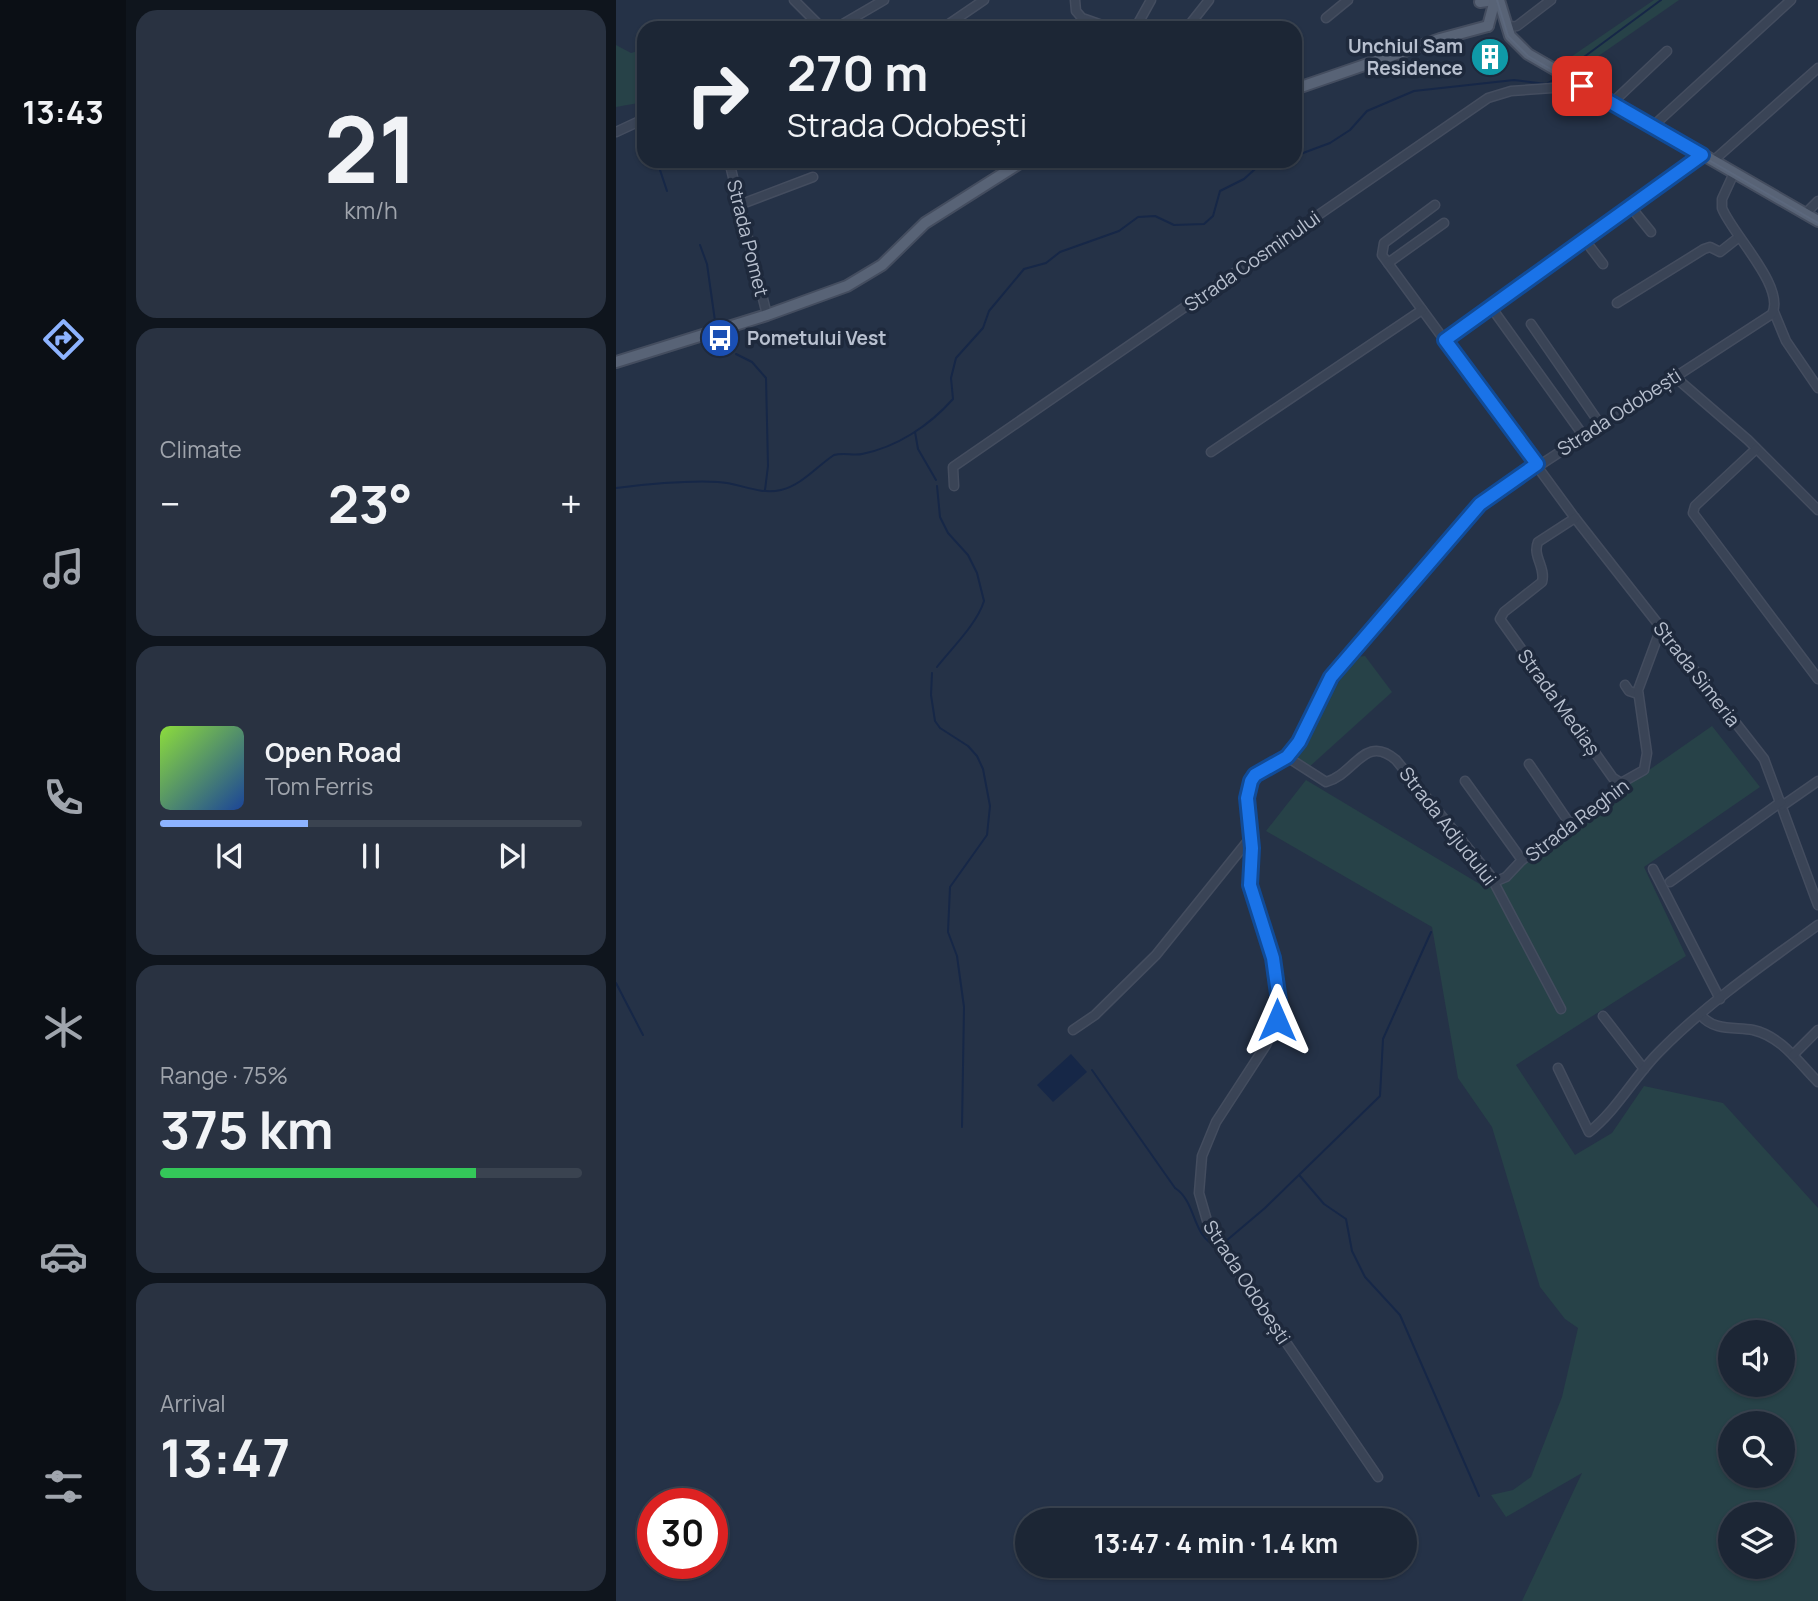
<!DOCTYPE html>
<meta charset="utf-8">
<style>
:root{--surface:#1c2635;--page:#293241;--text:#f1f3f6;--muted:#a0a5ad;--line:#3a4350;--accent:#8db3ff}
body{margin:0;font-family:Manrope,sans-serif;background:var(--page);color:var(--text);height:100vh;display:flex;flex-direction:column;font-size:26px;white-space:nowrap}
*{box-sizing:border-box;margin:0}
p{font-size:23px;color:var(--muted)}
.icon{flex:none;width:38px;height:38px;fill:none;stroke:currentColor;stroke-width:2;stroke-linecap:round;stroke-linejoin:round}
.map{position:relative;flex:1;overflow:hidden}
.panel{display:flex;flex-direction:column;gap:10px;padding:10px;background:#0f151d;width:490px}
.panel>*{flex:none}
.top-card{position:absolute;left:21px;top:21px;width:665px;height:147px;border-radius:21px;box-shadow:0 2px 5px #0004,0 0 0 2px var(--line);background:#1c2635;color:var(--text);overflow:hidden}
.tools{position:absolute;left:1102px;top:1320px;display:grid;gap:14px}
.tools a{display:grid;place-items:center;width:77px;height:77px;border-radius:50%;background:var(--surface);box-shadow:0 2px 5px #0004,0 0 0 2px var(--line);font-size:35px}
.speed{position:absolute;left:21px;top:1488px;display:flex;gap:14px;font-size:35px;font-weight:700;text-align:center}
.speed>*{display:grid;place-content:center;width:91px;height:91px;border-radius:50%;background:var(--surface);box-shadow:0 2px 5px #0004,0 0 0 2px var(--line);line-height:1}
.speed .limit{border:10px solid #d22;background:#fff;color:#111}
.pin{position:absolute;display:grid;place-items:center;width:60px;height:60px;color:#fff;margin:-30px;border-radius:14px;box-shadow:0 4px 10px #0006}
.me{position:absolute;width:77px;margin:-38px;rotate:0deg;stroke-linejoin:round;filter:drop-shadow(0 0 5px #0008)}
.turn{display:flex;align-items:center;gap:24px;height:147px;padding:0 35px;font-size:32px}
.turn .icon{width:91px;height:91px;stroke-width:2.5}
.turn b{display:block;font-size:49px;line-height:60px}
.big{font-size:52px;font-weight:700;line-height:1.1}
.panel .tile{flex:1;display:flex;flex-direction:column;justify-content:center;gap:10px;min-width:0;padding:0 24px;border-radius:21px;background:var(--page)}
.panel .dial{align-items:center;gap:0}
.dial b{font-size:91px;line-height:1}
.song{display:flex;align-items:center;gap:21px}
.cover{width:84px;height:84px;border-radius:10px;background:linear-gradient(135deg,hsl(90 70% 55%),hsl(220 70% 35%))}
.played{height:7px;border-radius:4px;background:linear-gradient(90deg,var(--accent) 35%,var(--line) 35%)}
.keys{display:flex;justify-content:space-around;direction:ltr}
.heat{display:flex;justify-content:space-between;align-items:center;font-size:38px;direction:ltr}
.charge{height:10px;border-radius:5px;background:linear-gradient(90deg,#34c759 75%,var(--line) 0)}
.trip{position:absolute;left:399px;top:1508px;width:402px;height:70px;border-radius:35px;background:var(--surface);box-shadow:0 2px 5px #0004,0 0 0 2px var(--line);font-weight:700;line-height:70px;text-align:center}
main{display:flex;flex:1;min-height:0}
.menu{display:flex;flex-direction:column;width:126px;justify-content:space-around;align-items:center;background:#0b0f15;color:var(--muted)}
.menu .icon{width:49px;height:49px}
.menu .current{color:var(--accent)}
.menu b{font-size:32px;color:var(--text)}
.map>svg:first-child{display:block}
.green{fill:#274248;fill-rule:evenodd}
.water{fill:#162747}
.lines{fill:none;stroke-linecap:round;stroke-linejoin:round}
.stream{stroke:#162747;stroke-width:2}
.minor-casing{stroke:#444d5f;stroke-width:11}
.major-casing{stroke:#444d5f;stroke-width:14}
.minor{stroke:#3a4456;stroke-width:8}
.major{stroke:#586376;stroke-width:10}
.tram{stroke:#5c687d;stroke-width:2}
.route-casing{stroke:#114b97;stroke-width:18}
.route{stroke:#1a73e8;stroke-width:12}
.labels{text-anchor:middle;stroke-width:7;stroke-linejoin:round;paint-order:stroke}
.poi-label{font-size:19px;font-weight:bold;fill:#b8c0cf;stroke:#1e293c;text-anchor:end}
.street-label{font-size:19px;fill:#b8c0cf;stroke:#1e293c}
</style>
<main>
<nav class="menu">
<b>13:43</b>
<svg class="icon current" aria-label="directions" viewBox="0 0 24 24"><path d="M12 3l9 9-9 9-9-9zM9 14v-3h6M13 9l2 2-2 2"/></svg>
<svg class="icon" aria-label="music" viewBox="0 0 24 24"><path d="M9 18V5l10-2v13"/><circle cx="6" cy="18" r="3"/><circle cx="16" cy="16" r="3"/></svg>
<svg class="icon" aria-label="phone" viewBox="0 0 24 24"><path d="M5 4h4l2 5-3 2q2 4 5 5l2-3 5 2v4C11 20 4 13 5 4z"/></svg>
<svg class="icon" aria-label="climate" viewBox="0 0 24 24"><path d="M12 3v18M4 7l16 10M4 17L20 7"/></svg>
<svg class="icon" aria-label="car" viewBox="0 0 24 24"><path d="M5 17H2v-5l4-1 3-4h7l3 4 3 1v5h-3M9 17h6M6 11h13"/><circle cx="7" cy="17" r="2"/><circle cx="17" cy="17" r="2"/></svg>
<svg class="icon" aria-label="filters" viewBox="0 0 24 24"><path d="M4 7h16M4 17h16"/><circle cx="9" cy="7" r="2"/><circle cx="15" cy="17" r="2"/></svg>
</nav>
<section class="panel">
<div class="tile dial"><b>21</b><p>km/h</p></div>
<div class="tile"><p>Climate</p>
<div class="heat"><a>−</a><b class="big">23°</b><a>+</a></div>
</div>
<div class="tile">
<div class="song"><i class="cover"></i><div><b>Open Road</b><p>Tom Ferris</p></div></div>
<div class="played"></div>
<div class="keys"><svg class="icon" aria-label="previous" viewBox="0 0 24 24"><path d="M18 5L8 12l10 7zM5 5v14"/></svg><svg class="icon" aria-label="pause" viewBox="0 0 24 24"><path d="M8 5v14M16 5v14"/></svg><svg class="icon" aria-label="next" viewBox="0 0 24 24"><path d="M6 5l10 7-10 7zM19 5v14"/></svg></div>
</div>
<div class="tile"><p>Range · 75%</p><b class="big">375 km</b><div class="charge"></div></div>
<div class="tile"><p>Arrival</p><b class="big">13:47</b></div>
</section>
<div class="map">
<svg width="1202" height="1601" viewBox="0 0 1202 1601">
<rect width="100%" height="100%" fill="#253247"/>
<g class="green">
<path d="M1038 0H1063L958 73 946 63Z"/>
<path d="M0 45 15 53 28 49V102L0 107Z"/>
<path d="M749 656 776 692 692 768 680 757 722 683 741 657Z"/>
<path d="M1096 726 1144 787 1028 867 1070 956 900 1065 959 1155 996 1133 1028 1086 1107 1103 1202 1208V1601H906L966 1473 890 1517 875 1495 897 1490 915 1477 946 1397 962 1328 949 1319 924 1287 876 1127 842 1078 816 927 650 831 690 780 867 886ZM1115 1332H1167V1384H1115ZM1115 1423H1167V1475H1115ZM1115 1514H1167V1566H1115Z"/>
</g>
<path class="water" d="M455 1054 471 1072 437 1102 421 1085Z"/>
<g class="lines">
<g class="stream">
<path d="M949 71 1045 0"/>
<path d="M679 156 714 143 734 130 751 111 798 91 898 80 930 84 942 77"/>
<path d="M41 161 51 191"/>
<path d="M84 245 91 264 99 321"/>
<path d="M120 354 136 362 150 378 152 466 149 490"/>
<path d="M299 432 302 449 320 480"/>
<path d="M0 488C33 484 69 480 102 482 124 483 142 495 165 490 186 485 201 466 218 455 228 452 237 456 246 454 281 447 313 426 337 399L335 378 340 358 367 328 373 311 408 269 430 263 444 252 503 231 522 217 539 216 558 225 588 224 597 216 604 191 628 179 648 161"/>
<path d="M321 667C335 649 361 624 368 601L361 573 352 555 332 533 324 517 321 486"/>
<path d="M316 673 315 695 319 721 324 728 352 746 361 756 367 769 374 806 371 835 334 887 332 932 341 956 348 1007 346 1127"/>
<path d="M0 983 27 1035"/>
<path d="M476 1070 559 1188C581 1202 576 1238 601 1246"/>
<path d="M684 1176 708 1204 730 1219 736 1251 749 1277 784 1315 863 1496"/>
<path d="M610 1241 649 1208 764 1096 767 1039 815 932"/>
</g>
<g class="minor-casing">
<g id="minor">
<path d="M178 0 206 28"/>
<path d="M459 0 460 11 466 18 486 25 536 28"/>
<path d="M710 18 732 0"/>
<path d="M520 27 535 0"/>
<path d="M891 27 901 26 935 0"/>
<path d="M220 28 268 0"/>
<path d="M327 28 368 0"/>
<path d="M571 28 593 0"/>
<path d="M996 103 1051 51"/>
<path d="M1037 126 1175 0"/>
<path d="M0 132 28 119"/>
<path d="M113 161 151 315"/>
<path d="M1097 161 1202 68"/>
<path d="M123 205 197 177"/>
<path d="M819 205 768 243 766 255 959 518 1148 759 1202 905"/>
<path d="M1014 206 1035 232"/>
<path d="M1189 214 1202 201"/>
<path d="M968 239 987 264"/>
<path d="M772 263 828 223"/>
<path d="M1001 303 1088 249 1094 247 1104 252 1123 237"/>
<path d="M875 307 967 435"/>
<path d="M1158 312 1170 341 1202 388"/>
<path d="M915 324 984 424"/>
<path d="M829 340 1086 155"/>
<path d="M1059 377 1132 440 1202 510"/>
<path d="M1140 449 1079 506 1077 513 1202 679"/>
<path d="M595 452 806 310"/>
<path d="M338 486 337 467 872 98 895 91 966 86"/>
<path d="M959 518 922 542C916 556 930 567 926 582L888 612 884 619 997 778 1005 783"/>
<path d="M1009 685 1013 691 1022 694"/>
<path d="M671 757 710 782C739 774 749 733 780 760L874 875 945 1009"/>
<path d="M913 764 954 824"/>
<path d="M849 781 906 860"/>
<path d="M1166 806 1202 781"/>
<path d="M1037 869 1104 999"/>
<path d="M878 882 890 877 906 860 998 793 1005 783 1028 770 1031 753 1022 690 1045 628"/>
<path d="M1054 882 1165 802"/>
<path d="M1085 1015C1097 1031 1119 1027 1137 1030 1165 1036 1183 1063 1202 1082"/>
<path d="M987 1016 1028 1069"/>
<path d="M457 1030 479 1015 540 955 635 837"/>
<path d="M1177 1055 1202 1030"/>
<path d="M942 1068 973 1132C1001 1110 1018 1077 1043 1052 1090 1004 1148 964 1202 925"/>
<path d="M762 1477 594 1231 583 1193 586 1156 600 1122 650 1045 661 1020 663 1001 657 958 634 885 636 848 631 798 635 781 639 775 671 757 683 742 715 677 864 504 1156 314C1170 287 1116 234 1106 208V199L1118 173"/>
</g>
</g>
<g class="major-casing">
<g id="major">
<path d="M883 0 894 36 912 54 1202 221"/>
<path d="M864 2 878 0"/>
<path d="M872 26 879 0"/>
<path d="M679 89 824 39 872 26"/>
<path d="M0 362 151 315 231 286 266 265 309 223 407 161"/>
</g>
</g>
<use href="#minor" class="minor"/>
<use href="#major" class="major"/>
<path class="tram" d="M881 0 892 36 912 56 1202 223"/>
</g>
<g class="lines">
<g class="route-casing">
<path id="route" d="M661 1020 663 1001 657 958 634 885 636 848 631 798 635 781 639 775 671 757 683 742 715 677 864 504 921 464 829 340 1086 155 966 86"/>
</g>
<use href="#route" class="route"/>
</g>
<defs>
<g id="building-disc" transform="scale(2.0125)"><circle r="9.5" fill="#0f9aa8" stroke="#1e293c"/><path d="M-4-6H4V6H1V3H-1V6H-4ZM-2.5-4.3h1.7v1.8h-1.7ZM.8-4.3h1.7v1.8H.8ZM-2.5-1h1.7V.8h-1.7ZM.8-1h1.7V.8H.8Z" fill="#fff"/></g>
<g id="bus-disc" transform="scale(2.0125)"><circle r="9.5" fill="#1a4fb4" stroke="#1e293c"/><path d="M-5-6H5V4H4V6H2V4H-2V6H-4V4H-5ZM-3.5-4V0h7V-4ZM-3.5 1.2v1.5H-2V1.2ZM2 1.2v1.5H3.5V1.2Z" fill="#fff"/></g>
</defs>
<g fill-rule="evenodd">
<use href="#building-disc" x="874" y="57"/>
<use href="#bus-disc" x="104" y="338"/>
</g>
<g class="labels">
<g class="poi-label">
<text x="847" y="53">Unchiul Sam<tspan x="847" dy="22">Residence</tspan></text>
<text x="131" y="345" text-anchor="start">Pometului Vest</text>
</g>
<g class="street-label">
<text transform="translate(132 238) rotate(76)" y="7">Strada Pomet</text>
<text transform="translate(636 261) rotate(-35)" y="7">Strada Cosminului</text>
<text transform="translate(1003 412) rotate(-33)" y="7">Strada Odobești</text>
<text transform="translate(1081 674) rotate(52)" y="7">Strada Simeria</text>
<text transform="translate(943 702) rotate(54)" y="7">Strada Mediaș</text>
<text transform="translate(961 820) rotate(-37)" y="7">Strada Reghin</text>
<text transform="translate(832 826) rotate(52)" y="7">Strada Adjudului</text>
<text transform="translate(631 1282) rotate(57)" y="7">Strada Odobești</text>
</g>
</g>
</svg>
<div class="tools">
<a><svg class="icon" aria-label="sound" viewBox="0 0 24 24"><path d="M4 9h4l5-4v14l-5-4H4zM17 9q2 3 0 6"/></svg></a>
<a><svg class="icon" aria-label="search" viewBox="0 0 24 24"><circle cx="10" cy="10" r="6"/><path d="M15 15l6 6"/></svg></a>
<a><svg class="icon" aria-label="layers" viewBox="0 0 24 24"><path d="M12 4l9 5-9 5-9-5zM3 14l9 5 9-5"/></svg></a>
</div>
<div class="speed"><div class="limit">30</div></div>
<div class="pin" style="left:966px;top:86px;background:#d93025"><svg class="icon" aria-label="arrive" viewBox="0 0 24 24"><path d="M6 21V4h12l-3 4 3 4H6"/></svg></div>
<svg class="me" style="left:661px;top:1020px" viewBox="-20 -20 40 40"><path d="M0-17L14 15 0 8-14 15z" fill="#1a73e8" stroke="#fff" stroke-width="4"/></svg>
<div class="trip">13:47 · 4 min · 1.4 km</div>
<div class="top-card">
<div class="turn"><svg class="icon" aria-label="right" viewBox="0 0 24 24"><path d="M7 20v-9h11M14 6l5 5-5 5"/></svg><div><b>270 m</b>Strada Odobești</div></div>
</div>
</div>
</main>
